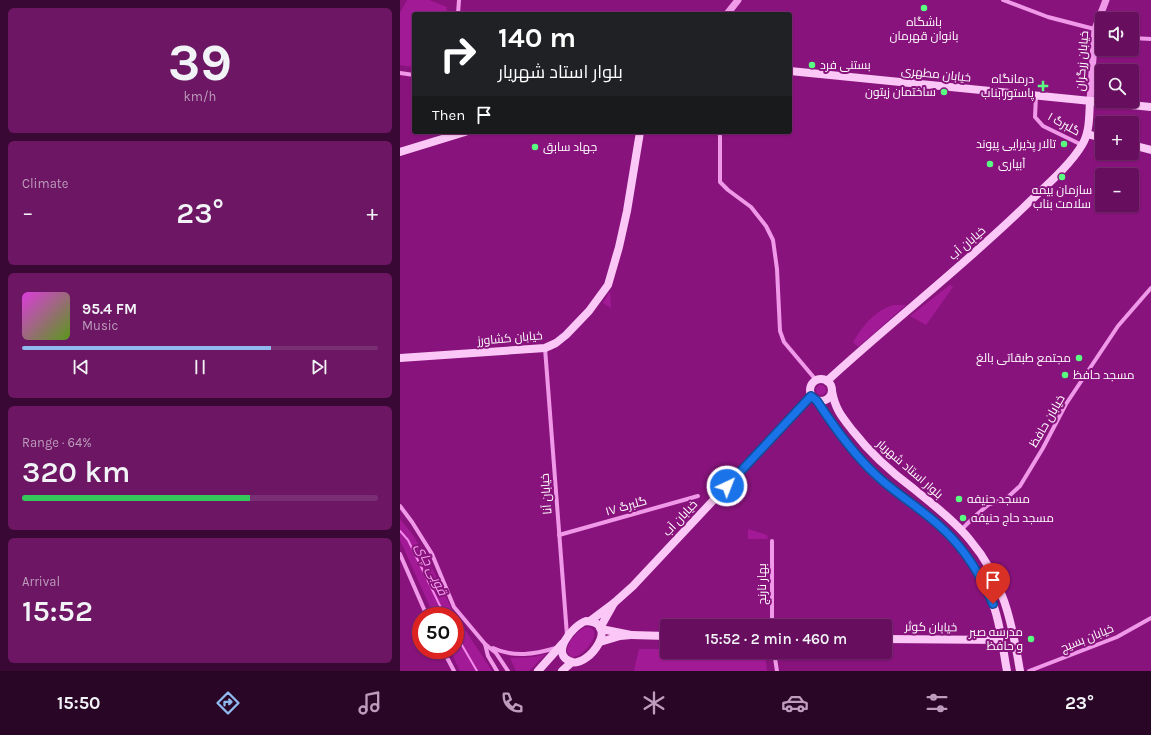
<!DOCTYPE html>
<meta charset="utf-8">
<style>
:root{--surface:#670e5e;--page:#6d1764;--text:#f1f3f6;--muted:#bd9cbc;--line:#7a2e73;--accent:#90b9f0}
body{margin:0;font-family:Karla,Cairo,sans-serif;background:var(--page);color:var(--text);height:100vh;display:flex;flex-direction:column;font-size:15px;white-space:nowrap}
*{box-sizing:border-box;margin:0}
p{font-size:13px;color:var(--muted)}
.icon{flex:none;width:22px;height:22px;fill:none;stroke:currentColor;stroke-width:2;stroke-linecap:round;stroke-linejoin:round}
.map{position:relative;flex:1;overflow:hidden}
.panel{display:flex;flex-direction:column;gap:8px;padding:8px;background:#390834;width:400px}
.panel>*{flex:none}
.guide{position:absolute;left:12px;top:12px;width:380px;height:122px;border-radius:4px;box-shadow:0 1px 3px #0004,0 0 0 1px var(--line);background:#202124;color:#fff;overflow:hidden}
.controls{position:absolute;left:695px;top:12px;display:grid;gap:8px}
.controls a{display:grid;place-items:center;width:44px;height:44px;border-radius:4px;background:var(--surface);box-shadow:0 1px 3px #0004,0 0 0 1px var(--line);font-size:20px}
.speed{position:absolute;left:12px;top:607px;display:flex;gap:8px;font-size:20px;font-weight:700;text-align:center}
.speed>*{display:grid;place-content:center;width:52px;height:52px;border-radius:50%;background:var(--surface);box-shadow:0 1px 3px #0004,0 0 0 1px var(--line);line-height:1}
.speed .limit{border:6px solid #d22;background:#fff;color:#111}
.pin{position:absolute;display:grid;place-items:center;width:34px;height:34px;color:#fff;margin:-41px -17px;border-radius:50% 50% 50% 0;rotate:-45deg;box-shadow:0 0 4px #0007}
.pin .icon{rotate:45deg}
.me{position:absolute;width:44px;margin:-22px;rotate:43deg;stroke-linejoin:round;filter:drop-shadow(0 0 3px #0008)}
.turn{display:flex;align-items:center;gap:14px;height:84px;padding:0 20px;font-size:18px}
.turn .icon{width:52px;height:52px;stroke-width:2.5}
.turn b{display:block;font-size:28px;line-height:34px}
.then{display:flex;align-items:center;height:38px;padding:0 20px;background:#0003;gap:8px;font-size:15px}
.big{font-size:30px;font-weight:600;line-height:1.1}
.panel .widget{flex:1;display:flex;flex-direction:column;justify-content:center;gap:6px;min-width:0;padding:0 14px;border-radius:6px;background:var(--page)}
.panel .dial{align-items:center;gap:0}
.dial b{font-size:52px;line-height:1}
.song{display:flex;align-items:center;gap:12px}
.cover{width:48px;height:48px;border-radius:6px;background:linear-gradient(135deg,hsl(300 70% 55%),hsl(90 70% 35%))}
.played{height:4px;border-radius:2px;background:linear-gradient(90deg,var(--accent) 70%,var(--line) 70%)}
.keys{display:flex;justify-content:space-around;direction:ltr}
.heat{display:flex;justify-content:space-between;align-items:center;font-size:22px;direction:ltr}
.charge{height:6px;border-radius:3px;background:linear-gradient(90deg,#34c759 64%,var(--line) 0)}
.trip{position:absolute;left:260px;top:619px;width:232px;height:40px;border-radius:4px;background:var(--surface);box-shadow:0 1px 3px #0004,0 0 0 1px var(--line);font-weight:600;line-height:40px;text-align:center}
.menu{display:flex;height:64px;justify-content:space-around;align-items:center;background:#290626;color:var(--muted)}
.menu .icon{width:28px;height:28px}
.menu .active{color:var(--accent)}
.menu b{font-size:18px;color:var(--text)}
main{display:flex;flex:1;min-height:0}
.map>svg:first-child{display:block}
.green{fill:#a31a97}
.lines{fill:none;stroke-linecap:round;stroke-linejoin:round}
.stream{stroke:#f48aec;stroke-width:2}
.minor{stroke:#f099e9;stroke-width:4}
.tertiary{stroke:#f099e9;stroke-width:7}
.secondary{stroke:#fbc7f6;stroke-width:8}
.route-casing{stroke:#114b97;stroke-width:10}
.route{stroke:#1a73e8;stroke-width:7}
.poi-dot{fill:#58ff81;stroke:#89137d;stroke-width:1.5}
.labels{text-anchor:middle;stroke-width:4;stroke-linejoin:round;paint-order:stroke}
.poi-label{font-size:12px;fill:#fff;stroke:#89137d;text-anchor:start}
.street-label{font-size:12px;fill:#fff;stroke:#89137d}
.water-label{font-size:13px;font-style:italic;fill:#f8a4f1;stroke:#89137d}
</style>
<main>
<section class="panel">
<div class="widget dial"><b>39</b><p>km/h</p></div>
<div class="widget"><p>Climate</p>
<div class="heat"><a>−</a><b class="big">23°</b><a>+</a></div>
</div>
<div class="widget">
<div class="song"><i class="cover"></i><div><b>95.4 FM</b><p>Music</p></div></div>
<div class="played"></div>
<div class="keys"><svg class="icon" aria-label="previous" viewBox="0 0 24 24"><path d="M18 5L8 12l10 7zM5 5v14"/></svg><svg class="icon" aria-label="pause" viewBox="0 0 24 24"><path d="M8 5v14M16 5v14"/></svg><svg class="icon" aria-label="next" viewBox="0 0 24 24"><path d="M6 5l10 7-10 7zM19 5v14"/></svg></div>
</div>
<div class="widget"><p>Range · 64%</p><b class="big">320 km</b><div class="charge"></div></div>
<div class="widget"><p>Arrival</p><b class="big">15:52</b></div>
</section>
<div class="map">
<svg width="751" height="671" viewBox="0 0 751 671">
<rect width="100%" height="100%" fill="#89137d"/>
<g class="green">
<path d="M7 0H29L47 7 46 14H14V67L0 65V13Z"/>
<path d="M550 285 553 287 526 325 510 316Z"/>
<path d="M210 291 211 308 203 303Z"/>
<path d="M493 305H506L458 347 453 342C463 326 474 311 493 305Z"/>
<circle cx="421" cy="390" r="5"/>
<path d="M0 519 13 535 33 570 52 610 92 671H60L50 650H55V616H34L0 540Z"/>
<path d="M348 529 367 535 368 539H348Z"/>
<path d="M186 627C206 627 185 658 171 657L167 651C168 641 177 631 186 627Z"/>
<path d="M239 649H267V652H363L365 655 367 671H234Z"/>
<path d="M146 654 129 671H116L110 658 133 657Z"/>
</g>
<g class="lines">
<g class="stream">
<path d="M0 531 8 540 45 616"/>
<path d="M55 633 77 671"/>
</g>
<g class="minor">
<path d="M603 0 648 17 702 31"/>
<path d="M58 14 59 0"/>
<path d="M732 38 751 39"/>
<path d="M0 73 14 75"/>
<path d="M636 96 635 117 643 126 682 145"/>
<path d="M319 132 320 136V182L328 190 351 207 366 226 373 240 377 269 380 331 384 342 416 380"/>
<path d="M145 348 167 635"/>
<path d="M0 506 12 522 32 554 54 607 85 644 96 653 108 671"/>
<path d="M561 530 574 517 588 505 608 497 620 486 643 448 666 404 718 326 751 288"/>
<path d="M159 535 298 496"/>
<path d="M372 541V626"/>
<path d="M0 554 27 616"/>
<path d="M85 644 88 656 97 671"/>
<path d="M93 648C114 658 135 654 156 648"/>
<path d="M43 650 54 671"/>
<path d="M374 652 377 671"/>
<path d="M629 671 717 637 751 618"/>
</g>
<g class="tertiary">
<path d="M327 14 338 0"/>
<path d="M690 101 695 29 706 0"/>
</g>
<g class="secondary">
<path d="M390 71 751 107"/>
<path d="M687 134 702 138"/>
<path d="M732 145 751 150"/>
<path d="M0 152 65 132"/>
<path d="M0 358 145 348 156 343 166 335 189 311 208 285 219 247 227 211 240 132"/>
<circle cx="421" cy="390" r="11"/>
<path d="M427 381C491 322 560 269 622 209 641 190 669 167 682 145 690 132 689 116 690 101"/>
<path d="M432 391C435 409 442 417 453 431 470 453 491 472 514 489 533 505 554 520 570 540 603 579 612 622 620 671"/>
<path d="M417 401C434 427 453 453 475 475 497 495 522 510 544 530 562 547 579 571 589 594 600 618 602 645 607 671"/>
<path d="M214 603 233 586 411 396"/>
<path d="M186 621C221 622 189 667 172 662 148 655 173 625 186 621Z"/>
<path d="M190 621 214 603 200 628"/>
<path d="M231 635 267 636"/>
<path d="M485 639 602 640"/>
<path d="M200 642 220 636 231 635 201 629"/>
<path d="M138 671 163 643"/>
<path d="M162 671 172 662"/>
</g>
</g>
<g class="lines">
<g class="route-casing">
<path id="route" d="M327 486 411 396 417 401C434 427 453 454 476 475 497 495 524 510 545 531 566 551 582 578 593 604"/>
</g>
<use href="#route" class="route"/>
</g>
<g class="poi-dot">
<circle cx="524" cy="8" r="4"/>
<circle cx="412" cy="65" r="4"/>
<path d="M641 80h4v4h4v4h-4v4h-4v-4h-4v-4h4z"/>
<circle cx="544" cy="92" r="4"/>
<circle cx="664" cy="144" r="4"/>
<circle cx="135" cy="147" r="4"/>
<circle cx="590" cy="164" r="4"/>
<circle cx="662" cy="177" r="4"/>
<circle cx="679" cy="358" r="4"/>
<circle cx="665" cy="375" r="4"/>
<circle cx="559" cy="499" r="4"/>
<circle cx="563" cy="518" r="4"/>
<circle cx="631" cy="639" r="4"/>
</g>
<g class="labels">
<g class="poi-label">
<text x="524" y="26" text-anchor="middle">باشگاه<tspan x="524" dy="14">بانوان قهرمان</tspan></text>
<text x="420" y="69">بستنی فرد</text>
<text x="634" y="83" text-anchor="end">درمانگاه<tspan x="634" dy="14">پاستور بناب</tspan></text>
<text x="536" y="96" text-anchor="end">ساختمان زیتون</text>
<text x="656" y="148" text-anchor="end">تالار پذیرایی پیوند</text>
<text x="143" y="151">جهاد سابق</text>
<text x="598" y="168">آبیاری</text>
<text x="662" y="194" text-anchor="middle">سازمان بیمه<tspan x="662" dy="14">سلامت بناب</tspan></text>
<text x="671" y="362" text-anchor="end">مجتمع طبقاتی بالغ</text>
<text x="673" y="379">مسجد حافظ</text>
<text x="567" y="503">مسجد حنیفه</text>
<text x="571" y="522">مسجد حاج حنیفه</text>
<text x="623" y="636" text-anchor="end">مدرسه صبر<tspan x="623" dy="14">و حافظ</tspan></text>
</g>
<g class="street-label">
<text transform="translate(682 61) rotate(-86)" y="4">خیابان زرگران</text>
<text transform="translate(536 74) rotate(6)" y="4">خیابان مطهری</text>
<text transform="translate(664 124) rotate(29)" y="4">گلبرگ ۱</text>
<text transform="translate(567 243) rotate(-41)" y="4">خیابان آب</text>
<text transform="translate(110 338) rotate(-5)" y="4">خیابان کشاورز</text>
<text transform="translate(647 421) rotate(-60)" y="4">خیابان حافظ</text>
<text transform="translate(510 469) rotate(41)" y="4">بلوار استاد شهریار</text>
<text transform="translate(146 494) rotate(-94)" y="4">خیابان آنا</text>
<text transform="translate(226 506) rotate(-16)" y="4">گلبرگ ۱۷</text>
<text transform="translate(280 518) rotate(-47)" y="4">خیابان آب</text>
<text transform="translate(362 584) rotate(-90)" y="4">بهار نارنج</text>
<text transform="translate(531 627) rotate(1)" y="4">خیابان کوثر</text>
<text transform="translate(687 638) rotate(-22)" y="4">خیابان بسیج</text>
</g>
<g class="water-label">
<text transform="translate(32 569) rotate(64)" y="5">قوبی چای</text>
</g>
</g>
</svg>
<div class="controls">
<a><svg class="icon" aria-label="sound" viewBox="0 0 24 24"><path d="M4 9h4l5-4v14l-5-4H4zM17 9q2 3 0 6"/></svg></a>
<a><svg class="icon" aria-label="search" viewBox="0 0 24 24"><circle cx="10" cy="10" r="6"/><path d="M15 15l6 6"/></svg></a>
<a>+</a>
<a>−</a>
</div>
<div class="speed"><div class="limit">50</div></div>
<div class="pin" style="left:593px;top:604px;background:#d93025"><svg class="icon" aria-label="arrive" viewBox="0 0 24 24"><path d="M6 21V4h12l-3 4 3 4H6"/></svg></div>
<svg class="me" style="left:327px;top:486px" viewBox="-20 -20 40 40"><circle r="17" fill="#1a73e8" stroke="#fff" stroke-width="3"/><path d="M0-11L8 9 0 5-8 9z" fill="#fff"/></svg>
<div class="trip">15:52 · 2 min · 460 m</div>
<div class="guide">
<div class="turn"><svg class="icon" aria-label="right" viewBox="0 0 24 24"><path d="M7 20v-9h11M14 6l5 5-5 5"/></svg><div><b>140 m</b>بلوار استاد شهریار</div></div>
<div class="then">Then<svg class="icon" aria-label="arrive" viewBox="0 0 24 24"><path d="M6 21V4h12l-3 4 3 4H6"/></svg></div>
</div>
</div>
</main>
<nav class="menu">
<b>15:50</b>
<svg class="icon active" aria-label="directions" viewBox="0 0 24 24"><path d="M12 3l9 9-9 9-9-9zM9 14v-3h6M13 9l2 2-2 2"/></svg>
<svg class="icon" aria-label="music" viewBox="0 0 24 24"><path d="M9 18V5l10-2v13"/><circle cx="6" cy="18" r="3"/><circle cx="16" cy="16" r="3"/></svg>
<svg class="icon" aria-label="phone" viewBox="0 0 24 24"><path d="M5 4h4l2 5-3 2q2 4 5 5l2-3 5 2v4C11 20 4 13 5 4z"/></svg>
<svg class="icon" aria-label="climate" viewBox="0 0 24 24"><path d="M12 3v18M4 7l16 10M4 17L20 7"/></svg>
<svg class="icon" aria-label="car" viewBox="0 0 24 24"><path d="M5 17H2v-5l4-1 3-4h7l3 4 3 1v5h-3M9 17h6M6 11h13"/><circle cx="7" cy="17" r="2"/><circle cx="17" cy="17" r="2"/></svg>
<svg class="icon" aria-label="filters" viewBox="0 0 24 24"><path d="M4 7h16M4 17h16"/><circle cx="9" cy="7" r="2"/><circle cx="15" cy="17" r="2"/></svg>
<b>23°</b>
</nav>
